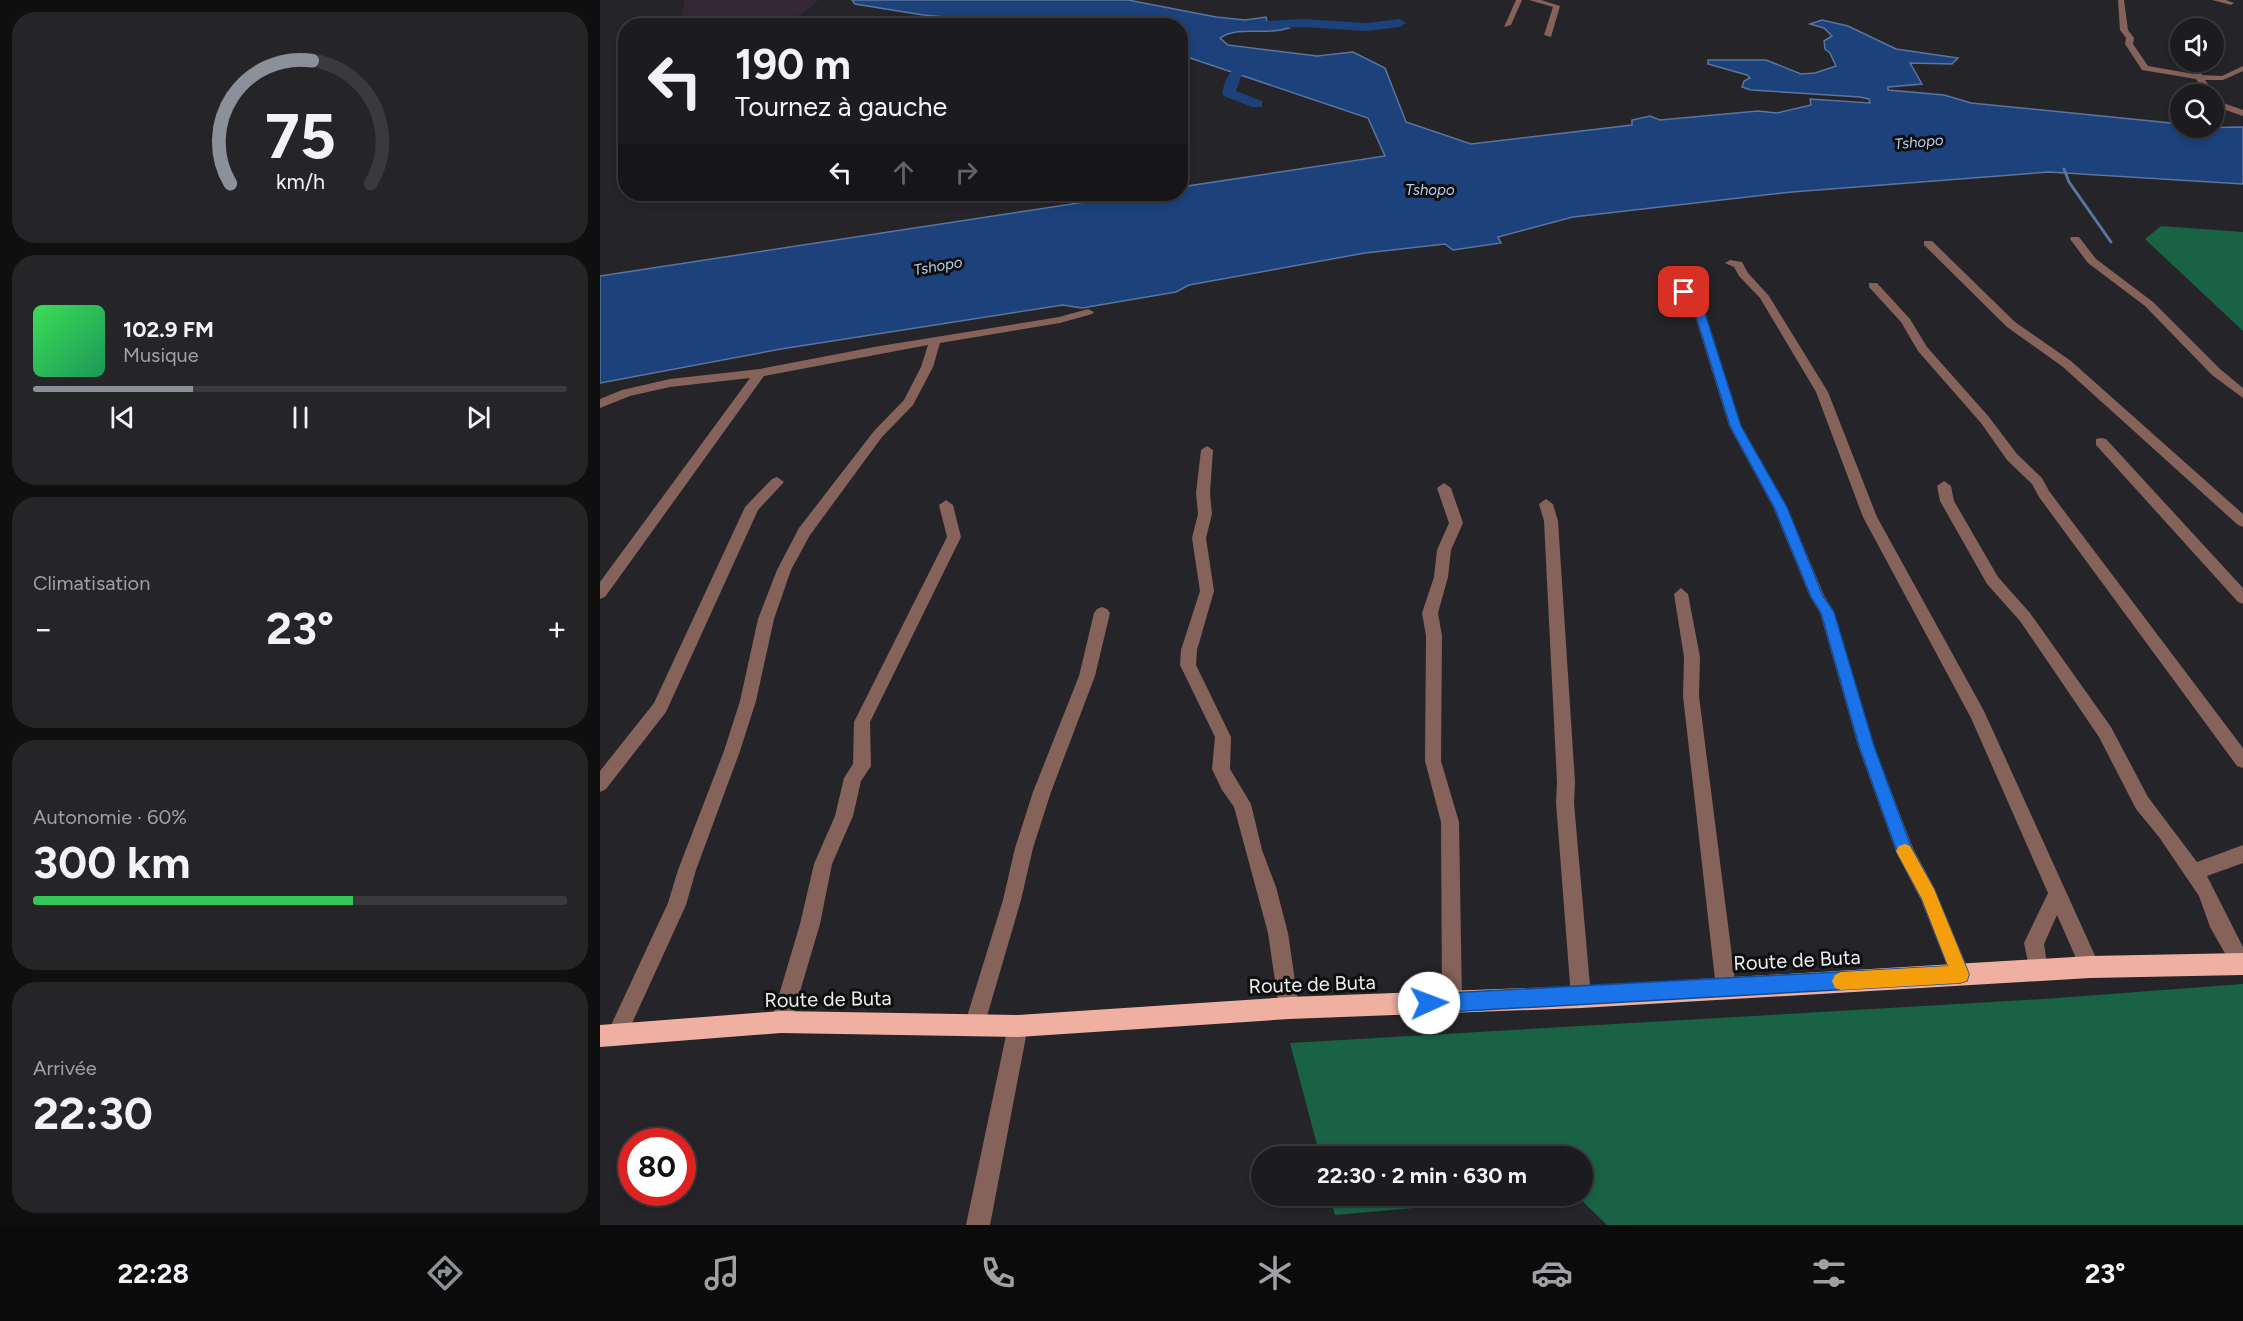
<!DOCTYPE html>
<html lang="fr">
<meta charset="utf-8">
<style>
:root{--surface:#1c1b1e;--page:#252427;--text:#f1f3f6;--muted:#a0a1a4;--line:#3a393c;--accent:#8c9099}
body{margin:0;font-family:Figtree,sans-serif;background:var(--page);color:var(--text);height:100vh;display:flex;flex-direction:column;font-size:22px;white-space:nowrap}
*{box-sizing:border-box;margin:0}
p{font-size:20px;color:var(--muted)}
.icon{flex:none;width:33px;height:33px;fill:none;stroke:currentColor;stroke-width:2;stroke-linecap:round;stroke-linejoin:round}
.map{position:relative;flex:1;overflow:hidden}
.panel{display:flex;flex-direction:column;gap:12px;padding:12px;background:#0f0f10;width:600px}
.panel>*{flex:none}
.banner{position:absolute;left:18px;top:18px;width:570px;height:183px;border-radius:24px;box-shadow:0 3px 9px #0003,0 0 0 2px var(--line);background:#1c1b1e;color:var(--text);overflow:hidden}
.controls{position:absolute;left:1570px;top:18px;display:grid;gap:12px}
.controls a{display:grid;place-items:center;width:54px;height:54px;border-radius:50%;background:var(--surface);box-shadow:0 3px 9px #0003,0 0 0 2px var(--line);font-size:30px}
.speed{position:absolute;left:18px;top:1128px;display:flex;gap:12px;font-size:30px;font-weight:700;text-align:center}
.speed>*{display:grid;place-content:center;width:78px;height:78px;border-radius:50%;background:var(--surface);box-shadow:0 3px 9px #0003,0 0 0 2px var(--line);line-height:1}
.speed .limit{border:9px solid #d22;background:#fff;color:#111}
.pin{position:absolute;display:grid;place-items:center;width:51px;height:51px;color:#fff;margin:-26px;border-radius:12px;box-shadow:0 3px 9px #0006}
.me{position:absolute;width:66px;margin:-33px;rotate:88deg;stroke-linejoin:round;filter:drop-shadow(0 0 4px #0008)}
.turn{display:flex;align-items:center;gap:21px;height:126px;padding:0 18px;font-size:27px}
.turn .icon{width:78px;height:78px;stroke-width:2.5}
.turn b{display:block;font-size:42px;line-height:51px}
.lanes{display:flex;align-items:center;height:57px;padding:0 18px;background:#0003;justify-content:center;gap:30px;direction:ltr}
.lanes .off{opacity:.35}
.big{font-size:45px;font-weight:700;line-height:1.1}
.panel .tile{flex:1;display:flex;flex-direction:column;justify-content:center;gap:9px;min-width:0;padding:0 21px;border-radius:24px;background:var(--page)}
.panel .dial{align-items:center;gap:0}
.dial svg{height:156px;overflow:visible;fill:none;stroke:var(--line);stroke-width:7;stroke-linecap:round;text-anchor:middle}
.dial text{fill:var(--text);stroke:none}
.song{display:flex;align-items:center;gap:18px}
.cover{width:72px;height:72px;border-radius:9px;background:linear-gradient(135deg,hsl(130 70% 55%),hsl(150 70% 35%))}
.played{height:6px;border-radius:3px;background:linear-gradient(90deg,var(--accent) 30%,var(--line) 30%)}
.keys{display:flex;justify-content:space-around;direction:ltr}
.heat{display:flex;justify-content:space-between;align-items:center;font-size:33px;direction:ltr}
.charge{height:9px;border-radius:4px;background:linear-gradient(90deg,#34c759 60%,var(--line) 0)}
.trip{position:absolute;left:651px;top:1146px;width:342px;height:60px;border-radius:30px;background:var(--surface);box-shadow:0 3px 9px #0003,0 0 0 2px var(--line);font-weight:700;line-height:60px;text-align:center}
.menu{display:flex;height:96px;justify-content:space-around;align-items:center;background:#0b0b0c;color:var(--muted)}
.menu .icon{width:42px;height:42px}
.menu .active{color:var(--accent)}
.menu b{font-size:27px;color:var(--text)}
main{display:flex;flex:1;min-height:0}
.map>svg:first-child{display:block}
.education{fill:#352733}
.forest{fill:#196246}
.water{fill:#1c417b;stroke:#5b759e;stroke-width:1.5}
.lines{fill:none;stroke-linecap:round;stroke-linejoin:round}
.stream{stroke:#5b759e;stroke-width:3}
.river{fill:#1c417b;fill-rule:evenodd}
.minor{fill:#85625a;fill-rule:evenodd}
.trunk{fill:#efb0a2;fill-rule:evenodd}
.route{fill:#1a73e8;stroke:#114b97;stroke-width:1.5}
.slow{fill:#f59e0b}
.labels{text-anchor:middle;stroke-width:6;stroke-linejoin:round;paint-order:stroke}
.far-water-label{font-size:15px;font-style:italic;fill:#b9cff2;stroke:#0e0e0f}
.near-street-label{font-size:20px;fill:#eeeef0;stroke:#0e0e0f}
</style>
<main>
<section class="panel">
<div class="tile dial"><svg viewBox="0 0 100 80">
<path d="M14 69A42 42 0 1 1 86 69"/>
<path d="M14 69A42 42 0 0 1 56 6" stroke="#8c9099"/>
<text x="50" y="56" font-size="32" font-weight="700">75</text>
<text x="50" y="72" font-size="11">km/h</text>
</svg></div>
<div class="tile">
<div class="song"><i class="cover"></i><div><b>102.9 FM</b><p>Musique</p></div></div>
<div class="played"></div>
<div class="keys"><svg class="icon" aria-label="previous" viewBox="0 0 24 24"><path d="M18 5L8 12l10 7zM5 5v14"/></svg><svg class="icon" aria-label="pause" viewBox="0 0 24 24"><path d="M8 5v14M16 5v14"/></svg><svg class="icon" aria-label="next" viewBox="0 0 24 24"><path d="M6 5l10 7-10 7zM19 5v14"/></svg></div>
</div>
<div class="tile"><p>Climatisation</p>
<div class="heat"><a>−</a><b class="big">23°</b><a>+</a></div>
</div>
<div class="tile"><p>Autonomie · 60%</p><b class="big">300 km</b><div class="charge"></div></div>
<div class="tile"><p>Arrivée</p><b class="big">22:30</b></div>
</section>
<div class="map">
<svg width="1643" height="1225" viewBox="0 0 1643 1225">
<rect width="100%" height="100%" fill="#252428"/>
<path class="education" d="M85 0H219L188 25H79Z"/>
<g class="forest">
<path d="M1561 226 1643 232V331L1545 239Z"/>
<path d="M1643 984V1225H1007L977 1196H982V1156H720L690 1043 1444 999Z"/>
<path d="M730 1196H949L735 1215Z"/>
</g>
<path class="water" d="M252 0H528L616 17 645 20 666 17 667 22 689 28C667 36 639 25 620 38L628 45 717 56 753 52 785 68 806 122 871 144 1032 125V120L1050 116 1060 120 1158 111 1177 113 1211 105 1210 99 1270 103 1269 99 1260 97 1151 90 1142 87 1144 81 1150 78 1147 75 1108 64V60H1166L1201 74 1215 73 1236 66 1230 53 1225 49 1224 41 1232 36 1224 28 1210 24 1222 20 1248 26 1296 49 1358 58 1352 64 1310 63 1322 84 1288 87V90L1344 95 1371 103 1581 124V128L1643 127V184L1449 172 1192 192 973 217 898 237 901 243 853 250 845 244 765 253 589 285 576 292 482 308 463 305 181 349 0 383V276L538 194H580L581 187 785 156 768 118 581 55 580 26 436 25 323 15 255 4Z"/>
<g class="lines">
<path class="stream" d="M1464 169 1469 182 1511 242"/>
<g class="river">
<path d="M704 19 766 23 800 19 806 23 800 27 766 31 704 27 580 31V26H575Z"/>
<path d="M658 56 664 60 642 74 636 91 662 101V107H652L624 96 622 93C626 72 638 61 658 56Z"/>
</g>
<g class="minor">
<path d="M916 0H922L911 25 904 27Z"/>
<path d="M929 0H941L960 6 951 37 944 35 953 7Z"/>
<path d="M1518 0H1524L1528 30 1534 38 1533 44 1548 66 1594 74 1592 62H1599L1602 75 1622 76 1643 66V71L1623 80H1605L1615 94 1614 96 1607 94 1596 79 1542 70 1525 44 1526 38 1520 30Z"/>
<path d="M1612 0H1626L1634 3 1631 5Z"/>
<path d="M1614 97 1623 103 1643 110V116L1617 107 1614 104Z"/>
<path d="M1471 237H1479L1496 259 1553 302 1620 369 1643 388V398L1612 375 1545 306 1488 263 1470 239Z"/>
<path d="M1324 241H1332L1415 322 1471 361 1643 514V527L1638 525 1463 367 1407 327 1324 245Z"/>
<path d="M1130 260 1142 262 1148 273 1169 296 1228 392 1277 517 1384 711 1497 960 1500 967 1497 974 1490 977 1483 974 1457 915 1444 944 1448 970 1445 977 1438 980 1431 977 1424 943 1448 893 1371 718 1263 517 1216 392 1160 298 1139 276 1134 267 1125 263Z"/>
<path d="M1072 279H1080L1105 313 1141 426 1187 507 1224 595 1234 612 1274 746 1313 848 1335 889 1370 974 1367 981 1360 984 1353 981 1321 900 1296 852 1258 746 1220 613 1210 597 1173 507 1129 426 1094 313 1071 281Z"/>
<path d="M1269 283H1277L1310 319 1327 347 1389 417 1417 454 1442 478 1449 491 1643 748V768L1637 766 1439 497 1432 484 1407 460 1381 423 1318 351 1301 322 1269 287Z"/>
<path d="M488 309 494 312 492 314 460 323 340 343 333 367 313 405 282 437 210 535 191 570 174 619 156 701 140 751 96 870 86 905 23 1043 16 1046 9 1043 6 1036 68 903 78 870 124 751 140 701 158 619 177 570 199 528 274 431 304 400 321 367 328 345 164 376 5 597 0 599V582L150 378 70 387 30 396 0 408V399L22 390 70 379 160 369 274 347 459 317Z"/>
<path d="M1501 438 1506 439 1643 588V604L1638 602 1496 445V439Z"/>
<path d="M607 446 613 450 610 493 612 514 606 538 614 591 597 650 596 665 631 737 630 769 651 804 662 850 676 887 688 933 699 1008 696 1015 689 1018 682 1015 679 1008 668 933 634 807 622 790 612 769 615 737 580 665 581 650 600 591 592 538 598 514 596 493 601 450Z"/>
<path d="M177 477 184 482 158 510 66 712 6 789 0 792V771L54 703 145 507 172 479Z"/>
<path d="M1344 481 1351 486 1354 501 1398 577 1430 613 1511 727 1548 797 1597 862 1643 845V863L1607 876 1643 947V973L1635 971 1610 927 1599 896 1559 837 1536 809 1499 737 1420 621 1387 584 1340 501 1337 486Z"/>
<path d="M844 483 851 488 863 523 851 550 848 577 838 613 842 636 841 761 859 822 862 1003 859 1010 852 1013 845 1010 842 1003 841 822 825 761 826 636 822 613 834 577 837 550 849 523 837 488Z"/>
<path d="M946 499 953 504 958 521 975 782 974 803 991 997 988 1004 981 1007 974 1004 971 997 956 803 957 782 944 521 939 504Z"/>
<path d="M346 500 353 505 361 537 270 722 271 766 261 781 253 816 232 864 220 924 191 1022 188 1029 181 1032 174 1029 171 1022 200 924 214 864 235 816 244 778 253 764 254 722 347 537 339 505Z"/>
<path d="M1081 588 1088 594 1100 657 1099 696 1136 988 1133 995 1126 998 1119 995 1116 988 1083 696 1084 657 1074 594Z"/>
<path d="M502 607 507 609 510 613 495 676 451 792 433 848 421 900 385 1023 382 1030 375 1033 368 1030 365 1023 403 900 415 848 433 792 479 676 494 613 497 609Z"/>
<path d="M418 1016 425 1019 428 1026 390 1225H366L408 1026 411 1019Z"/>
</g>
<path class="trunk" d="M1643 953V975L1490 978 981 1008 689 1019 418 1037 181 1033 0 1047V1025L181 1011 418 1015 689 997 981 986 1490 956Z"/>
</g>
<path class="route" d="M1081 290H1088L1105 313 1141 426 1187 507 1223 596 1234 612 1274 746 1312 849 1334 889 1369 974 1367 981 1360 983 829 1013 823 1010 820 1003 823 997 829 994 1348 966 1322 899 1297 852 1259 746 1221 613 1211 597 1174 507 1130 426 1095 313 1080 292Z"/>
<path class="slow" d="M1305 844 1310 846 1334 889 1369 974 1367 981 1360 983 1241 990 1235 988 1232 981 1235 975 1241 972 1348 966 1322 899 1296 851 1299 846Z"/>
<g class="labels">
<g class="far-water-label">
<text transform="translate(1319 142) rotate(-5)" y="5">Tshopo</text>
<text x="830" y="195">Tshopo</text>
<text transform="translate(338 266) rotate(-10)" y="5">Tshopo</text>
</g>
<g class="near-street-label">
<text transform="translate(1197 960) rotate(-3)" y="7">Route de Buta</text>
<text transform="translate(712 984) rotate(-2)" y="7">Route de Buta</text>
<text transform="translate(228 999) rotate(-1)" y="7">Route de Buta</text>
</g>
</g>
</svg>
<div class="controls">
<a><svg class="icon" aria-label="sound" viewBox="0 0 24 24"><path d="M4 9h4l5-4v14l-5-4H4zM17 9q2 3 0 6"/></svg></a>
<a><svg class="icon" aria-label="search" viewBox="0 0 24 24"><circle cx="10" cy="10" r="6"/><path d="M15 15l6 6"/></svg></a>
</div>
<div class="speed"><div class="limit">80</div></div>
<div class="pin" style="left:1084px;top:292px;background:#d93025"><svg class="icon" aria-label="arrive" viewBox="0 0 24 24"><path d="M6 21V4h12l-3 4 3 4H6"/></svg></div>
<svg class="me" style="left:829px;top:1003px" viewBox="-20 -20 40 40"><circle r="19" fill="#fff"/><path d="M0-13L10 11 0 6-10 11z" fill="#1a73e8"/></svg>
<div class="trip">22:30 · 2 min · 630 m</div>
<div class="banner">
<div class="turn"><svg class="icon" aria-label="left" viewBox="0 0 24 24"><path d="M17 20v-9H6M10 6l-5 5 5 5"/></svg><div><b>190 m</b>Tournez à gauche</div></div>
<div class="lanes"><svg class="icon" aria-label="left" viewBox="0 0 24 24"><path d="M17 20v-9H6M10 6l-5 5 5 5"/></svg><svg class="icon off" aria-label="ahead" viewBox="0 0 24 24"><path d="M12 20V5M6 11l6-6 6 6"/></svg><svg class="icon off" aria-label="right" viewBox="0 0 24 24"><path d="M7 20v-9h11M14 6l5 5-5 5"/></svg></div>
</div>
</div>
</main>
<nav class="menu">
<b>22:28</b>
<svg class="icon active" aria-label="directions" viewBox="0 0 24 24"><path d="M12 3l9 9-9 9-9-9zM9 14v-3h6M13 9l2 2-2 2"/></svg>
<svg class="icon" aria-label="music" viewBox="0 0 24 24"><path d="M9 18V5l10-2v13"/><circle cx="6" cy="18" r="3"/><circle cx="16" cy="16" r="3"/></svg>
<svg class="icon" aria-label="phone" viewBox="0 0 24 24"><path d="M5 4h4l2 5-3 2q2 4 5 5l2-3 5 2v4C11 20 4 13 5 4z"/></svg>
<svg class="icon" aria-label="climate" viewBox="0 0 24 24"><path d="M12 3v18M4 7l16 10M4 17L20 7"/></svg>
<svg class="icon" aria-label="car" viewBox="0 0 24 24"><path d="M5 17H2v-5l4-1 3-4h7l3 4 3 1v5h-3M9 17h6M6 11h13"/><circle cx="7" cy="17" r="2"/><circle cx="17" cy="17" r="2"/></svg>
<svg class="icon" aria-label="filters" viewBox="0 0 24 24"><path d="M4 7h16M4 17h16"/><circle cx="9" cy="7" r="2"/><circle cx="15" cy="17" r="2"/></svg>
<b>23°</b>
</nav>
